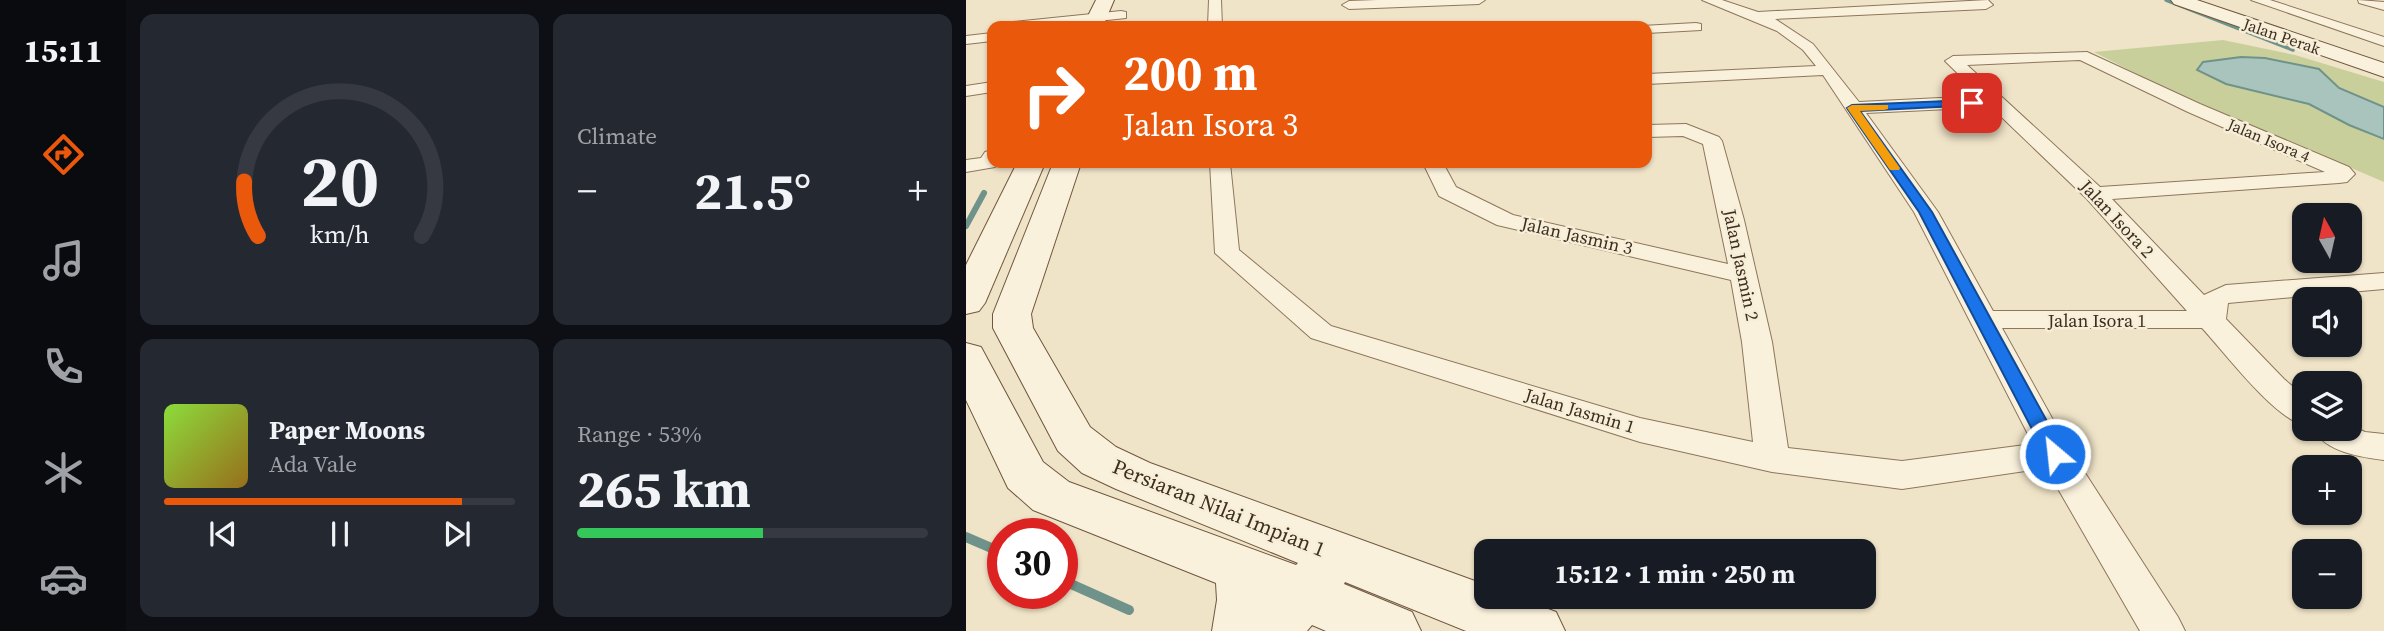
<!DOCTYPE html>
<meta charset="utf-8">
<style>
:root{--surface:#171b24;--page:#242831;--text:#f1f3f6;--muted:#9ea1a6;--line:#363941;--accent:#ea580c}
body{margin:0;font-family:"Source Serif 4",serif;background:var(--page);color:var(--text);height:100vh;display:flex;flex-direction:column;font-size:26px;white-space:nowrap}
*{box-sizing:border-box;margin:0}
p{font-size:23px;color:var(--muted)}
.icon{flex:none;width:38px;height:38px;fill:none;stroke:currentColor;stroke-width:2;stroke-linecap:round;stroke-linejoin:round}
.map{position:relative;flex:1;overflow:hidden}
.side{display:flex;flex-direction:column;gap:14px;padding:14px;background:#0d0f14;width:840px}
.side>*{flex:none}
.guide{position:absolute;left:21px;top:21px;width:665px;height:147px;border-radius:14px;box-shadow:0 2px 5px #0004;background:#ea580c;color:#fff;overflow:hidden}
.needle{width:46px;rotate:352deg}
.tools{position:absolute;left:1326px;top:203px;display:grid;gap:14px}
.tools a{display:grid;place-items:center;width:70px;height:70px;border-radius:14px;background:var(--surface);box-shadow:0 2px 5px #0004;font-size:35px}
.speed{position:absolute;left:21px;top:518px;display:flex;gap:14px;font-size:35px;font-weight:700;text-align:center}
.speed>*{display:grid;place-content:center;width:91px;height:91px;border-radius:50%;background:var(--surface);box-shadow:0 2px 5px #0004;line-height:1}
.speed .limit{border:10px solid #d22;background:#fff;color:#111}
.pin{position:absolute;display:grid;place-items:center;width:60px;height:60px;color:#fff;margin:-30px;border-radius:14px;box-shadow:0 4px 10px #0006}
.me{position:absolute;width:77px;margin:-38px;rotate:332deg;stroke-linejoin:round;filter:drop-shadow(0 0 5px #0008)}
.turn{display:flex;align-items:center;gap:24px;height:147px;padding:0 21px;font-size:32px}
.turn .icon{width:91px;height:91px;stroke-width:2.5}
.turn b{display:block;font-size:49px;line-height:60px}
.big{font-size:52px;font-weight:700;line-height:1.1}
.side .tile{flex:1;display:flex;flex-direction:column;justify-content:center;gap:10px;min-width:0;padding:0 24px;border-radius:14px;background:var(--page)}
.side .dial{align-items:center;gap:0}
.dial svg{height:182px;overflow:visible;fill:none;stroke:var(--line);stroke-width:7;stroke-linecap:round;text-anchor:middle}
.dial text{fill:var(--text);stroke:none}
.song{display:flex;align-items:center;gap:21px}
.cover{width:84px;height:84px;border-radius:10px;background:linear-gradient(135deg,hsl(90 70% 55%),hsl(40 70% 35%))}
.played{height:7px;border-radius:4px;background:linear-gradient(90deg,var(--accent) 85%,var(--line) 85%)}
.keys{display:flex;justify-content:space-around;direction:ltr}
.heat{display:flex;justify-content:space-between;align-items:center;font-size:38px;direction:ltr}
.charge{height:10px;border-radius:5px;background:linear-gradient(90deg,#34c759 53%,var(--line) 0)}
.side .tiles{flex:1;display:grid;gap:14px;grid-template-columns:repeat(2,1fr)}
.trip{position:absolute;left:508px;top:539px;width:402px;height:70px;border-radius:14px;background:var(--surface);box-shadow:0 2px 5px #0004;font-weight:700;line-height:70px;text-align:center}
main{display:flex;flex:1;min-height:0}
.dock{display:flex;flex-direction:column;width:126px;justify-content:space-around;align-items:center;background:#090b0e;color:var(--muted)}
.dock .icon{width:49px;height:49px}
.dock .on{color:var(--accent)}
.dock b{font-size:32px;color:var(--text)}
.map>svg:first-child{display:block}
.green{fill:#c9cf9b}
.water{fill:#a9c4bc;stroke:#6f938a;stroke-width:2}
.lines{fill:none;stroke-linecap:round;stroke-linejoin:round}
.stream-far2{stroke:#6f938a;stroke-width:3.5}
.stream-far1{stroke:#6f938a;stroke-width:6}
.stream{stroke:#6f938a;stroke-width:10}
.street-casing{stroke:#8d765c;stroke-width:2}
.secondary-casing{stroke:#6f573f;stroke-width:2}
.street{fill:#faf1dc;fill-rule:evenodd}
.secondary{fill:#faf1dc;fill-rule:evenodd}
.route{fill:#1a73e8;stroke:#114b97;stroke-width:2}
.slow{fill:#f59e0b}
.labels{text-anchor:middle;stroke-width:5;stroke-linejoin:round;paint-order:stroke}
.far-street-label{font-size:16px;fill:#3d2e20;stroke:#f7eed8}
.street-label{font-size:18px;fill:#3d2e20;stroke:#f7eed8}
.near-street-label{font-size:21px;fill:#3d2e20;stroke:#f7eed8}
</style>
<main>
<nav class="dock">
<b>15:11</b>
<svg class="icon on" aria-label="directions" viewBox="0 0 24 24"><path d="M12 3l9 9-9 9-9-9zM9 14v-3h6M13 9l2 2-2 2"/></svg>
<svg class="icon" aria-label="music" viewBox="0 0 24 24"><path d="M9 18V5l10-2v13"/><circle cx="6" cy="18" r="3"/><circle cx="16" cy="16" r="3"/></svg>
<svg class="icon" aria-label="phone" viewBox="0 0 24 24"><path d="M5 4h4l2 5-3 2q2 4 5 5l2-3 5 2v4C11 20 4 13 5 4z"/></svg>
<svg class="icon" aria-label="climate" viewBox="0 0 24 24"><path d="M12 3v18M4 7l16 10M4 17L20 7"/></svg>
<svg class="icon" aria-label="car" viewBox="0 0 24 24"><path d="M5 17H2v-5l4-1 3-4h7l3 4 3 1v5h-3M9 17h6M6 11h13"/><circle cx="7" cy="17" r="2"/><circle cx="17" cy="17" r="2"/></svg>
</nav>
<section class="side">
<div class="tiles">
<div class="tile dial"><svg viewBox="0 0 100 80">
<path d="M14 69A42 42 0 1 1 86 69"/>
<path d="M14 69A42 42 0 0 1 8 45" stroke="#ea580c"/>
<text x="50" y="56" font-size="32" font-weight="700">20</text>
<text x="50" y="72" font-size="11">km/h</text>
</svg></div>
<div class="tile"><p>Climate</p>
<div class="heat"><a>−</a><b class="big">21.5°</b><a>+</a></div>
</div>
<div class="tile">
<div class="song"><i class="cover"></i><div><b>Paper Moons</b><p>Ada Vale</p></div></div>
<div class="played"></div>
<div class="keys"><svg class="icon" aria-label="previous" viewBox="0 0 24 24"><path d="M18 5L8 12l10 7zM5 5v14"/></svg><svg class="icon" aria-label="pause" viewBox="0 0 24 24"><path d="M8 5v14M16 5v14"/></svg><svg class="icon" aria-label="next" viewBox="0 0 24 24"><path d="M6 5l10 7-10 7zM19 5v14"/></svg></div>
</div>
<div class="tile"><p>Range · 53%</p><b class="big">265 km</b><div class="charge"></div></div>
</div>
</section>
<div class="map">
<svg width="1418" height="631" viewBox="0 0 1418 631">
<rect width="100%" height="100%" fill="#f0e4c8"/>
<path class="green" d="M1257 40 1329 55 1418 82V182L1194 86 1128 52Z"/>
<path class="water" d="M1275 57 1299 58 1353 69 1373 88 1418 107V139L1383 125 1343 104 1260 84 1231 70 1237 62Z"/>
<g class="lines">
<path class="stream-far2" d="M1200 0 1327 50"/>
<path class="stream-far1" d="M0 226 18 193"/>
<g class="stream">
<path d="M0 537 37 553"/>
<path d="M96 580 163 610"/>
</g>
<g class="street-casing">
<g id="street">
<path d="M243 0H255L256 26H242Z"/>
<path d="M411 0H519L513 4 383 9 376 5 383 1Z"/>
<path d="M736 0H756L792 12 1022 0 1027 5 1020 9 809 19 847 44 893 102 1015 96 979 61 987 56 1121 52 1234 104 1383 167 1389 174 1381 182 1373 183 1146 199 1238 295 1260 285 1418 273V289L1262 303 1260 319 1318 379 1339 397V426C1307 417 1260 354 1236 328H1036L1101 445 1212 617 1219 631H1174L1080 468 936 489 806 472 674 442 345 338 249 253 244 163H264L273 250 365 326 674 418 787 442 776 342 765 280 531 225 473 196 457 163H477L490 187 547 215 762 264 737 144 717 136 681 137V125L720 124 753 137 756 141 778 220 806 342 822 448 936 461 1067 444 948 212 857 75 681 84V74L850 66 837 50 811 31ZM1114 60 1222 112 1359 172 1134 187 1001 65ZM1025 107 1121 199 1221 311H1027L972 212 900 113Z"/>
<path d="M1285 0H1304L1418 37V46Z"/>
<path d="M1392 0 1418 2V10L1393 3Z"/>
<path d="M155 11 160 12V18L85 26H40L47 22Z"/>
<path d="M730 23 735 24V30L681 33V26H676Z"/>
<path d="M26 33V41L0 44V36Z"/>
<path d="M26 82V92L0 96V86Z"/>
<path d="M26 150V163H32L29 167 0 172V160L15 158 19 152Z"/>
<path d="M1384 425 1399 432 1418 434V460C1394 457 1360 452 1347 429H1384Z"/>
</g>
</g>
<g class="secondary-casing">
<g id="secondary">
<path d="M130 0H148L137 26H117Z"/>
<path d="M1205 0H1231L1418 63V77L1208 4Z"/>
<path d="M51 163H79L19 303 13 311 0 314V265Z"/>
<path d="M87 163H115L65 314 67 328 124 427 150 447 184 463 520 585V597H551L590 612 599 631H500L379 582 378 584 446 612 455 631H360L346 625 341 631H246L251 600 250 583 67 510 42 488 0 400V343L15 347 77 462 103 482 330 565 332 563 150 489 116 473 92 451 27 328V314Z"/>
</g>
</g>
<use href="#street" class="street"/>
<use href="#secondary" class="secondary"/>
</g>
<path class="route" d="M1006 100 1011 103 1010 105 894 111 966 212 1099 454 1096 459 1089 461 1082 459 1079 454 953 212 881 108 886 105Z"/>
<path class="slow" d="M886 105H922V109L918 110 894 111 934 168 933 170H924L881 108Z"/>
<g class="labels">
<g class="far-street-label">
<text transform="translate(1316 36) rotate(19)" y="6">Jalan Perak</text>
<text transform="translate(1303 140) rotate(23)" y="6">Jalan Isora 4</text>
</g>
<g class="street-label">
<text transform="translate(1151 219) rotate(47)" y="6">Jalan Isora 2</text>
<text transform="translate(611 236) rotate(13)" y="6">Jalan Jasmin 3</text>
<text transform="translate(775 265) rotate(78)" y="6">Jalan Jasmin 2</text>
<text x="1131" y="327">Jalan Isora 1</text>
<text transform="translate(614 411) rotate(17)" y="6">Jalan Jasmin 1</text>
</g>
<g class="near-street-label">
<text transform="translate(253 508) rotate(22)" y="7">Persiaran Nilai Impian 1</text>
</g>
</g>
</svg>
<div class="tools">
<a><svg class="needle" viewBox="-14 -14 28 28"><path d="M0-13l5 13h-10z" fill="#e53935"/><path d="M0 13l5-13h-10z" fill="#9ea1a6"/></svg></a>
<a><svg class="icon" aria-label="sound" viewBox="0 0 24 24"><path d="M4 9h4l5-4v14l-5-4H4zM17 9q2 3 0 6"/></svg></a>
<a><svg class="icon" aria-label="layers" viewBox="0 0 24 24"><path d="M12 4l9 5-9 5-9-5zM3 14l9 5 9-5"/></svg></a>
<a>+</a>
<a>−</a>
</div>
<div class="speed"><div class="limit">30</div></div>
<div class="pin" style="left:1006px;top:103px;background:#d93025"><svg class="icon" aria-label="arrive" viewBox="0 0 24 24"><path d="M6 21V4h12l-3 4 3 4H6"/></svg></div>
<svg class="me" style="left:1089px;top:454px" viewBox="-20 -20 40 40"><circle r="17" fill="#1a73e8" stroke="#fff" stroke-width="3"/><path d="M0-11L8 9 0 5-8 9z" fill="#fff"/></svg>
<div class="trip">15:12 · 1 min · 250 m</div>
<div class="guide">
<div class="turn"><svg class="icon" aria-label="right" viewBox="0 0 24 24"><path d="M7 20v-9h11M14 6l5 5-5 5"/></svg><div><b>200 m</b>Jalan Isora 3</div></div>
</div>
</div>
</main>
